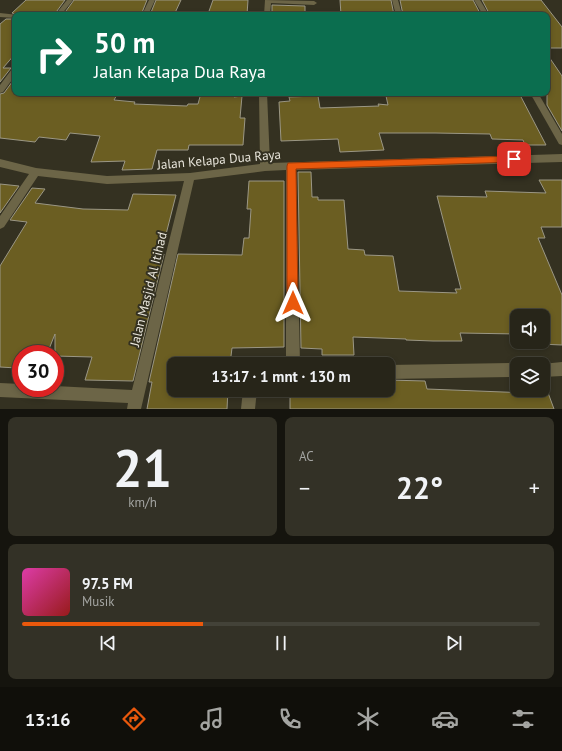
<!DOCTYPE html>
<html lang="id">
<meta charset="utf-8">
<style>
:root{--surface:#272519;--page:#333126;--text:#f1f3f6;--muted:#a4a5a2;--line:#434238;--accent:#ea580c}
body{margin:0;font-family:"PT Sans",sans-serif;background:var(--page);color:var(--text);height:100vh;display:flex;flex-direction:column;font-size:15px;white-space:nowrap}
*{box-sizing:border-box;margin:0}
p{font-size:13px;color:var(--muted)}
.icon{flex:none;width:22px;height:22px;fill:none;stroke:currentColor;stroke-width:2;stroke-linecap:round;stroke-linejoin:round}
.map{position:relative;height:409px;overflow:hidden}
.drawer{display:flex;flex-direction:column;gap:8px;padding:8px;background:#15140e;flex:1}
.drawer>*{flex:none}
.guide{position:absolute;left:12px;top:12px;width:538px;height:84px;border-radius:8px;box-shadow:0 2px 6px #0003,0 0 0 1px var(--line);background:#0b6e4f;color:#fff;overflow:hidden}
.controls{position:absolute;left:510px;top:309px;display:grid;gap:8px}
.controls a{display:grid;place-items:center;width:40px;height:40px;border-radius:8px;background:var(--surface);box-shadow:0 2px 6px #0003,0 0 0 1px var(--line);font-size:20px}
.speed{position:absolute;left:12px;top:345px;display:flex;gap:8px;font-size:20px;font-weight:700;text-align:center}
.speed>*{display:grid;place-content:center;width:52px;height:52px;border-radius:50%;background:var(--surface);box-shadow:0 2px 6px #0003,0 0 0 1px var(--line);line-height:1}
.speed .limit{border:6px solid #d22;background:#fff;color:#111}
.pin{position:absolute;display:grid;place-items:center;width:34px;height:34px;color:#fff;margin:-17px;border-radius:8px;box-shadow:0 2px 6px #0006}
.me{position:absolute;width:44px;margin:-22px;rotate:0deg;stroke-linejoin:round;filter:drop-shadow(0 0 3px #0008)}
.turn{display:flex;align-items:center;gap:14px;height:84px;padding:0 16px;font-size:18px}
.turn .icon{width:52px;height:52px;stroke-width:2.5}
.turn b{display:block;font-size:28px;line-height:34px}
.big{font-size:30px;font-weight:700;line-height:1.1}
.drawer .widget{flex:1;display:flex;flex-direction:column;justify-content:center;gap:6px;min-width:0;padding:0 14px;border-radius:8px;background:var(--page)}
.drawer .dial{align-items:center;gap:0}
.dial b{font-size:52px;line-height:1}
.song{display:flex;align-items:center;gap:12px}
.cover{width:48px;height:48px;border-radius:6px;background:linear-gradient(135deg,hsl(320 70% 55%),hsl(0 70% 35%))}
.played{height:4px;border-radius:2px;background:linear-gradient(90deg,var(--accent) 35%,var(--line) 35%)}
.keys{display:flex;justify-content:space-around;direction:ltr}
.heat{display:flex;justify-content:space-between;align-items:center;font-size:22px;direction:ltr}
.drawer .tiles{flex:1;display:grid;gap:8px;grid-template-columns:1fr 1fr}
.widget:last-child{grid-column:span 2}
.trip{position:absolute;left:167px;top:357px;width:228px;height:40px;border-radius:8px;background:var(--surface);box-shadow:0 2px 6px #0003,0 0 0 1px var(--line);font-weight:700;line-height:40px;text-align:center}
.tabs{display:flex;height:64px;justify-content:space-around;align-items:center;background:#100f0a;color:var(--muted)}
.tabs .icon{width:28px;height:28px}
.tabs .current{color:var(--accent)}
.tabs b{font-size:18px;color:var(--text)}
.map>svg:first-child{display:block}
.building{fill:#6b5e22;stroke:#9b9785}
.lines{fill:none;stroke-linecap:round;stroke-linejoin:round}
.minor{fill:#6c6547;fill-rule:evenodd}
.route{fill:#ea580c;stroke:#983908}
.labels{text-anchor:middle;stroke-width:4;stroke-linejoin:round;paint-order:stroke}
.street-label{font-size:13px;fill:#e9e6dc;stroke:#343121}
</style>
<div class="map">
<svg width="562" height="409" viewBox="0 0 562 409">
<rect width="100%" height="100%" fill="#343121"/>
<g class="building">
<path d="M26 0H65L54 15H19L12 13Z"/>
<path d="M74 0H147L141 15H63Z"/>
<path d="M156 0H181L174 15H150Z"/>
<path d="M213 0H248L247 15 208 14Z"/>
<path d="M340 0H391L394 15H341Z"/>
<path d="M400 0H473L481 15H403Z"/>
<path d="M482 0H541L562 27V48H547V15H490Z"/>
<path d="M272 5 305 6V15H272Z"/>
<path d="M6 19H15V54L3 68H11L0 82V24Z"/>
<path d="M547 54 562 76V131L547 105Z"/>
<path d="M15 78V93H118L114 100 135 102 134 104 187 106 188 104H198L201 93H234V97L242 96 240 118H245L243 145H189L188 150H157L152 169 122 170 125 161 91 162 100 136 70 133 66 140 39 137 35 142 0 138V94L4 93Z"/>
<path d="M422 93H519L546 145H525L523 140 492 139 490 134 435 133H379L384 150 340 152 338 139 281 141 279 102 290 101 289 97 318 96 320 108 379 106 378 104 388 105 386 96H423Z"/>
<path d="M298 172H311L312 197H318V200H344L348 249 364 250 365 255 393 256 399 291 457 293 455 289H461L437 196 487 197 485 191 546 193 539 180H562V227H541L545 238H538L562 295V345L539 344 538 342H543V316H517V334L460 333 462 341H433L406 340V339L353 337 354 355H322V349L301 348Z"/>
<path d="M249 181H284V347L232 348 230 364H174V390H228L227 409H147L152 382H149L178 254 242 255 244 238H249L251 209H247Z"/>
<path d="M0 184 19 186 0 213Z"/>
<path d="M32 188 45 189 35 203 83 209 128 210 133 194 176 195 161 254H164L133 381 85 380 92 357 55 356V334L47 354H21L17 368 0 367V266L27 222 10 220Z"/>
<path d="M388 380 425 381 427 389 528 393 527 390H547L554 409H290V390H388Z"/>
</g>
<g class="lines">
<g class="minor">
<path d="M67 0H73L61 15H55Z"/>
<path d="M149 0H155L148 15H142Z"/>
<path d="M265 0 314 1 317 3 314 5 271 3 270 15H264Z"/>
<path d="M392 0H398L402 15H396Z"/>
<path d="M474 0H480L489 15H483Z"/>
<path d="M0 13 18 15H15V18L0 17Z"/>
<path d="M12 69H15V76L3 92 0 93V85Z"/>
<path d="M259 93H267L270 163 562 154V162L296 170 300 364H286V170L265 171 194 180 141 409H127L128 403 0 397V383L21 384V388H55V386L132 390 184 181 107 184 38 176 4 227 0 229V216L29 174 0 167V159L36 168 107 176 190 173 260 164Z"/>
<path d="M530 93H538L562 134V145L559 144Z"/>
<path d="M562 362V376L543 377V364H542Z"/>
<path d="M517 363 518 364H517V377L388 379V365Z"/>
<path d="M243 390H257L255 409H241Z"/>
</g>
</g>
<path class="route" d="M514 156 518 159 514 162 296 169 298 303 297 307 293 308 289 307 287 303V166L288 163Z"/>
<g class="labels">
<g class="street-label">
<text transform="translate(219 159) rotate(-5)" y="5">Jalan Kelapa Dua Raya</text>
<text transform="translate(148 289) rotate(-76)" y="5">Jalan Masjid Al Itihad</text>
</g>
</g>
</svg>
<div class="controls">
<a><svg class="icon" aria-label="sound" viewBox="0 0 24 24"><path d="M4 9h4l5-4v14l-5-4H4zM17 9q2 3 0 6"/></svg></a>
<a><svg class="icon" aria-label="layers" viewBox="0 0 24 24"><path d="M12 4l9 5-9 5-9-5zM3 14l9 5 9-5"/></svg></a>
</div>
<div class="speed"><div class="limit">30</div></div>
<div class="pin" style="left:514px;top:159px;background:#d93025"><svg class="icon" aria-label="arrive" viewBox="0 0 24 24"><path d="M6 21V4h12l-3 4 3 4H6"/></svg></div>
<svg class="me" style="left:293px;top:303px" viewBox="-20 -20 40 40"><path d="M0-17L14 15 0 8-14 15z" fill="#ea580c" stroke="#fff" stroke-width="4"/></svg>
<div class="trip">13:17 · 1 mnt · 130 m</div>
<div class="guide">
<div class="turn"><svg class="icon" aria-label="right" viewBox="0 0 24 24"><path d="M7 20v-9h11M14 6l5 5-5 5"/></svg><div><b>50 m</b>Jalan Kelapa Dua Raya</div></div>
</div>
</div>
<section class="drawer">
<div class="tiles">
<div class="widget dial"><b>21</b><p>km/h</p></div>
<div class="widget"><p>AC</p>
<div class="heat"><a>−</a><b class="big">22°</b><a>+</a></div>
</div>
<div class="widget">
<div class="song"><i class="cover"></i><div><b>97.5 FM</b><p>Musik</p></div></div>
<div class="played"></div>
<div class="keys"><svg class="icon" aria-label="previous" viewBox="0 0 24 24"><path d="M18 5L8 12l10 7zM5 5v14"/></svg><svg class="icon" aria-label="pause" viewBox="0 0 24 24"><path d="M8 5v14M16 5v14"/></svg><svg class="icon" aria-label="next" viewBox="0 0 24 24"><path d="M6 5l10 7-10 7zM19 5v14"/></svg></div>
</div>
</div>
</section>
<nav class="tabs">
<b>13:16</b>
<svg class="icon current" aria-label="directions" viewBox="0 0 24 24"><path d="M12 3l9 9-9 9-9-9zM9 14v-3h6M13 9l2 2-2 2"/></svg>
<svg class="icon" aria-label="music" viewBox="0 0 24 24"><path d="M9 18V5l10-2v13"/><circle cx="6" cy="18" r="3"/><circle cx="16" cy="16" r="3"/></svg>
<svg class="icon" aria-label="phone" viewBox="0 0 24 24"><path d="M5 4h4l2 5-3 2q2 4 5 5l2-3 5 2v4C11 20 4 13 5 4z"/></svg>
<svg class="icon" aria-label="climate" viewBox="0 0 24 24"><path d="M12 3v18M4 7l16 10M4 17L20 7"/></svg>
<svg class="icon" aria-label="car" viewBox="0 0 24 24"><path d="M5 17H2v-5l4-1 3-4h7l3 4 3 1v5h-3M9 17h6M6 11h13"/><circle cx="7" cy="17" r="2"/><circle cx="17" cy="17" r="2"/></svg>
<svg class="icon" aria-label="filters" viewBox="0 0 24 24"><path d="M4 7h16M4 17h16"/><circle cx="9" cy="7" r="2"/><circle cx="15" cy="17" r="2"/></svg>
</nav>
